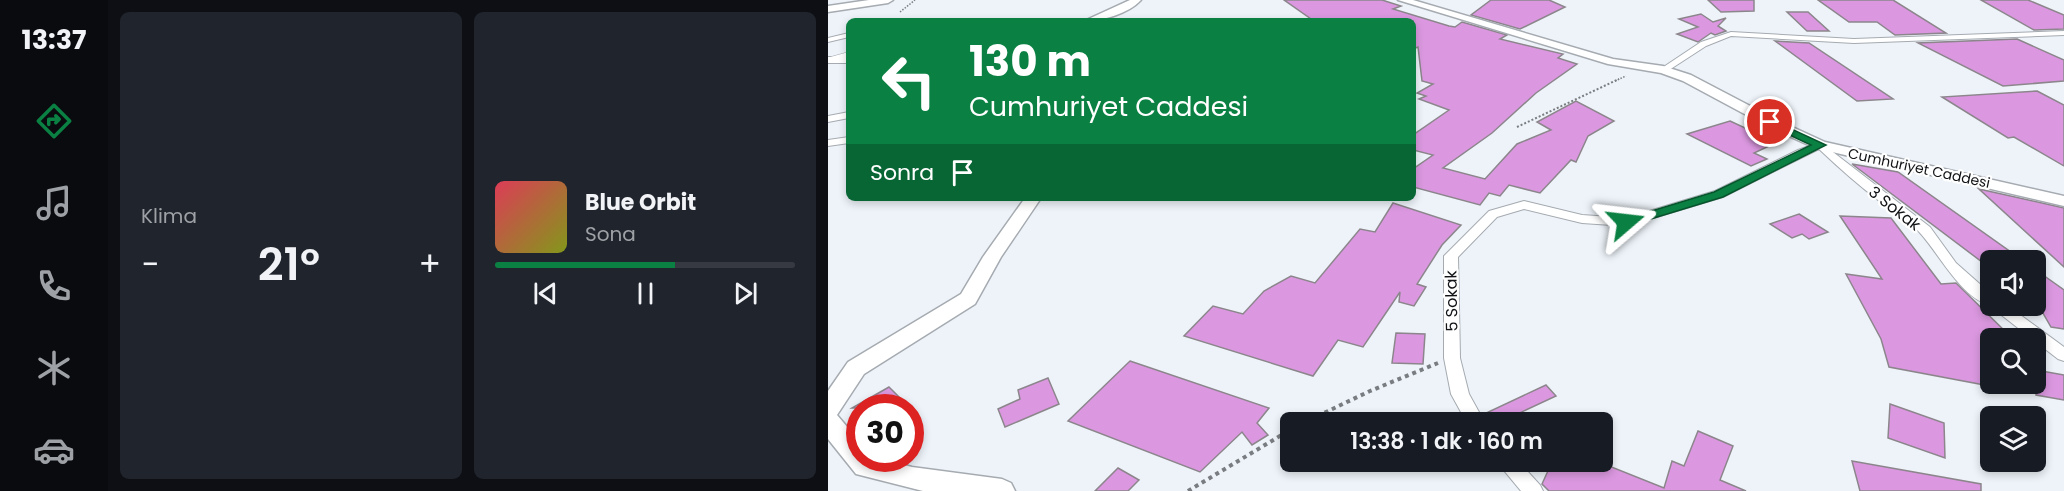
<!DOCTYPE html>
<html lang="tr">
<meta charset="utf-8">
<style>
:root{--surface:#171b24;--page:#20242c;--text:#f1f3f6;--muted:#9ea1a6;--line:#363941;--accent:#0b8043}
body{margin:0;font-family:Poppins,sans-serif;background:var(--page);color:var(--text);height:100vh;display:flex;flex-direction:column;font-size:22px;white-space:nowrap}
*{box-sizing:border-box;margin:0}
p{font-size:20px;color:var(--muted)}
.icon{flex:none;width:33px;height:33px;fill:none;stroke:currentColor;stroke-width:2;stroke-linecap:round;stroke-linejoin:round}
.map{position:relative;flex:1;overflow:hidden}
.sheet{display:flex;flex-direction:column;gap:12px;padding:12px;background:#0d0f14;width:720px}
.sheet>*{flex:none}
.top-card{position:absolute;left:18px;top:18px;width:570px;height:183px;border-radius:9px;box-shadow:0 3px 9px #0003;background:#0b8043;color:#fff;overflow:hidden}
.fabs{position:absolute;left:1152px;top:250px;display:grid;gap:12px}
.fabs a{display:grid;place-items:center;width:66px;height:66px;border-radius:9px;background:var(--surface);box-shadow:0 3px 9px #0003;font-size:30px}
.speed{position:absolute;left:18px;top:394px;display:flex;gap:12px;font-size:30px;font-weight:700;text-align:center}
.speed>*{display:grid;place-content:center;width:78px;height:78px;border-radius:50%;background:var(--surface);box-shadow:0 3px 9px #0003;line-height:1}
.speed .limit{border:9px solid #d22;background:#fff;color:#111}
.pin{position:absolute;display:grid;place-items:center;width:51px;height:51px;color:#fff;margin:-26px;border:3px solid #fff;border-radius:50%;box-shadow:0 2px 6px #0007}
.me{position:absolute;width:66px;margin:-33px;rotate:73deg;stroke-linejoin:round;filter:drop-shadow(0 0 4px #0008)}
.turn{display:flex;align-items:center;gap:21px;height:126px;padding:0 24px;font-size:27px}
.turn .icon{width:78px;height:78px;stroke-width:2.5}
.turn b{display:block;font-size:42px;line-height:51px}
.then{display:flex;align-items:center;height:57px;padding:0 24px;background:#0003;gap:12px;font-size:22px}
.big{font-size:45px;font-weight:600;line-height:1.1}
.sheet .card{flex:1;display:flex;flex-direction:column;justify-content:center;gap:9px;min-width:0;padding:0 21px;border-radius:9px;background:var(--page)}
.song{display:flex;align-items:center;gap:18px}
.cover{width:72px;height:72px;border-radius:9px;background:linear-gradient(135deg,hsl(350 70% 55%),hsl(70 70% 35%))}
.played{height:6px;border-radius:3px;background:linear-gradient(90deg,var(--accent) 60%,var(--line) 60%)}
.keys{display:flex;justify-content:space-around;direction:ltr}
.heat{display:flex;justify-content:space-between;align-items:center;font-size:33px;direction:ltr}
.sheet .tiles{flex:1;display:grid;gap:12px;grid-template-columns:repeat(2,1fr)}
.trip{position:absolute;left:452px;top:412px;width:333px;height:60px;border-radius:9px;background:var(--surface);box-shadow:0 3px 9px #0003;font-weight:600;line-height:60px;text-align:center}
main{display:flex;flex:1;min-height:0}
.dock{display:flex;flex-direction:column;width:108px;justify-content:space-around;align-items:center;background:#090b0e;color:var(--muted)}
.dock .icon{width:42px;height:42px}
.dock .current{color:var(--accent)}
.dock b{font-size:27px;color:var(--text)}
.map>svg:first-child{display:block}
.building{fill:#db98e0;stroke:#8c868c;stroke-width:1.5}
.lines{fill:none;stroke-linecap:round;stroke-linejoin:round}
.lane-casing{stroke:#a5abb1;stroke-width:5}
.street-casing{stroke:#a5abb1;stroke-width:2}
.secondary-casing{stroke:#a5abb1;stroke-width:3}
.path-far2{stroke:#797d81;stroke-width:1.5;stroke-dasharray:1.5 1.5;stroke-linecap:butt}
.path-far1{stroke:#797d81;stroke-width:2;stroke-dasharray:2 2;stroke-linecap:butt}
.path{stroke:#797d81;stroke-width:4;stroke-dasharray:4 4;stroke-linecap:butt}
.lane{stroke:#fff;stroke-width:4}
.street{fill:#fff;fill-rule:evenodd}
.secondary{fill:#fff;fill-rule:evenodd}
.route{fill:#0b8043;stroke:#07532c;stroke-width:1.5}
.labels{text-anchor:middle;stroke-width:4.5;stroke-linejoin:round;paint-order:stroke}
.far-street-label{font-size:14px;fill:#111316;stroke:#fff}
.street-label{font-size:16px;fill:#111316;stroke:#fff}
</style>
<main>
<nav class="dock">
<b>13:37</b>
<svg class="icon current" aria-label="directions" viewBox="0 0 24 24"><path d="M12 3l9 9-9 9-9-9zM9 14v-3h6M13 9l2 2-2 2"/></svg>
<svg class="icon" aria-label="music" viewBox="0 0 24 24"><path d="M9 18V5l10-2v13"/><circle cx="6" cy="18" r="3"/><circle cx="16" cy="16" r="3"/></svg>
<svg class="icon" aria-label="phone" viewBox="0 0 24 24"><path d="M5 4h4l2 5-3 2q2 4 5 5l2-3 5 2v4C11 20 4 13 5 4z"/></svg>
<svg class="icon" aria-label="climate" viewBox="0 0 24 24"><path d="M12 3v18M4 7l16 10M4 17L20 7"/></svg>
<svg class="icon" aria-label="car" viewBox="0 0 24 24"><path d="M5 17H2v-5l4-1 3-4h7l3 4 3 1v5h-3M9 17h6M6 11h13"/><circle cx="7" cy="17" r="2"/><circle cx="17" cy="17" r="2"/></svg>
</nav>
<section class="sheet">
<div class="tiles">
<div class="card"><p>Klima</p>
<div class="heat"><a>−</a><b class="big">21°</b><a>+</a></div>
</div>
<div class="card">
<div class="song"><i class="cover"></i><div><b>Blue Orbit</b><p>Sona</p></div></div>
<div class="played"></div>
<div class="keys"><svg class="icon" aria-label="previous" viewBox="0 0 24 24"><path d="M18 5L8 12l10 7zM5 5v14"/></svg><svg class="icon" aria-label="pause" viewBox="0 0 24 24"><path d="M8 5v14M16 5v14"/></svg><svg class="icon" aria-label="next" viewBox="0 0 24 24"><path d="M6 5l10 7-10 7zM19 5v14"/></svg></div>
</div>
</div>
</section>
<div class="map">
<svg width="1236" height="491" viewBox="0 0 1236 491">
<rect width="100%" height="100%" fill="#edf3f9"/>
<g class="building">
<path d="M456 0H554L573 6 565 9 621 26 627 27 634 22 679 35 672 39 735 54 730 58 749 64 708 93 664 133 615 168 657 179 689 144 723 130 709 122 748 101 786 121 760 136 748 162 743 160 712 193 681 185 672 196 661 193 652 205 585 187V169L605 155 585 150V135L621 110 591 99 598 96 589 93 605 84 594 81 590 47 585 49V21H486Z"/>
<path d="M663 0H721L737 7 692 29 643 15Z"/>
<path d="M880 0H926V11L893 12Z"/>
<path d="M990 0H1065L1118 33 1067 35 1049 22H1021Z"/>
<path d="M1153 0H1200L1236 15V29L1206 30Z"/>
<path d="M959 12H980L1001 31H979Z"/>
<path d="M873 14 885 22 898 18 890 26 898 31 887 35 883 33 870 42 849 34 870 27 851 19Z"/>
<path d="M1189 39 1236 60V81L1175 86 1090 43Z"/>
<path d="M947 41 981 43 1065 99 1029 101Z"/>
<path d="M1209 91 1236 105V166L1186 137 1180 138 1114 97Z"/>
<path d="M902 121 917 128 921 127 952 141 926 153 939 159 923 166 859 134Z"/>
<path d="M1024 164 1070 172 1190 257 1154 262Z"/>
<path d="M1151 189 1236 208V267Z"/>
<path d="M565 203 633 225 614 245 589 284 598 287 586 306 571 302 572 292 535 347 510 340 485 376 356 336 385 306 415 314 436 291 463 276 487 283 532 229 547 232Z"/>
<path d="M971 214 1000 232 981 239 974 234 964 238 942 224Z"/>
<path d="M1012 216 1063 218 1113 284 1128 283 1185 339H1162V386L1061 367 1053 339 1018 274 1054 279Z"/>
<path d="M1208 270 1236 290V329L1223 327 1208 301Z"/>
<path d="M568 333 597 334 595 364 564 363Z"/>
<path d="M302 361 441 408 429 423 440 435 424 445 414 432 372 472 240 421Z"/>
<path d="M1208 370 1236 375V400L1208 395Z"/>
<path d="M220 378 231 404 177 427 170 409 192 399 190 390Z"/>
<path d="M718 385 728 396 670 423H662L656 414Z"/>
<path d="M61 387 82 408H24Z"/>
<path d="M1062 404 1116 423 1117 458 1060 438Z"/>
<path d="M870 431 905 446 892 480 918 491H721L714 484 724 462H771L836 488 844 461 856 466Z"/>
<path d="M1024 461 1153 484V491H1032Z"/>
<path d="M290 468 311 480 300 491H267Z"/>
</g>
<g class="lines">
<g class="lane-casing">
<path id="lane" d="M3 59 21 54"/>
</g>
<g class="street-casing">
<g id="street">
<path d="M1236 31V35L1026 43 903 36 878 46 838 72 831 70 873 42 903 32 1026 39Z"/>
<path d="M21 33V37L0 42V38Z"/>
<rect x="0" y="57" width="21" height="6"/>
<path d="M21 112V118L0 122V116Z"/>
<path d="M21 137V143L0 146V140Z"/>
<path d="M992 142 1102 227 1128 263 1162 293V305C1134 299 1111 254 1093 234 1082 221 1064 211 1050 200 1029 184 1010 167 991 149L895 197 799 226 754 223 696 209 669 217 630 257 632 358 641 394 657 423H639L623 394 616 358V256L661 211 696 201 754 215 798 218 887 191 970 150Z"/>
<path d="M1162 306H1180L1236 347V361L1230 359 1208 342V339H1204Z"/>
<path d="M669 462H691L712 485 715 491H693Z"/>
</g>
</g>
<g class="secondary-casing">
<g id="secondary">
<path d="M41 0H65L60 3 0 12V6Z"/>
<path d="M302 0H313C300 14 274 21 256 21Z"/>
<path d="M570 0H585L785 59 835 66 863 75 947 119 997 142 1236 196V206L987 148 937 125 855 81 833 73 780 64Z"/>
<path d="M197 198H213L173 257 147 304 36 374 9 415 32 442V459H53L84 467 174 479 183 483 187 491H95L28 474 0 439V391L20 362 133 294 155 257Z"/>
</g>
</g>
<g class="path-far2">
<path d="M72 12 87 0"/>
<path d="M787 81 798 76"/>
</g>
<path class="path-far1" d="M689 127 791 79"/>
<g class="path">
<path d="M475 423 542 391 610 363"/>
<path d="M360 491 462 430"/>
</g>
<use href="#lane" class="lane"/>
<use href="#street" class="street"/>
<use href="#secondary" class="secondary"/>
</g>
<path class="route" d="M942 119 998 145 895 197 803 225H794L792 222 794 220 886 192 983 145 938 124 936 122Z"/>
<g class="labels">
<g class="far-street-label">
<text transform="translate(1091 168) rotate(12)" y="5">Cumhuriyet Caddesi</text>
</g>
<g class="street-label">
<text transform="translate(1067 208) rotate(38)" y="6">3 Sokak</text>
<text transform="translate(623 301) rotate(-91)" y="6">5 Sokak</text>
</g>
</g>
</svg>
<div class="fabs">
<a><svg class="icon" aria-label="sound" viewBox="0 0 24 24"><path d="M4 9h4l5-4v14l-5-4H4zM17 9q2 3 0 6"/></svg></a>
<a><svg class="icon" aria-label="search" viewBox="0 0 24 24"><circle cx="10" cy="10" r="6"/><path d="M15 15l6 6"/></svg></a>
<a><svg class="icon" aria-label="layers" viewBox="0 0 24 24"><path d="M12 4l9 5-9 5-9-5zM3 14l9 5 9-5"/></svg></a>
</div>
<div class="speed"><div class="limit">30</div></div>
<div class="pin" style="left:942px;top:122px;background:#d93025"><svg class="icon" aria-label="arrive" viewBox="0 0 24 24"><path d="M6 21V4h12l-3 4 3 4H6"/></svg></div>
<svg class="me" style="left:798px;top:222px" viewBox="-20 -20 40 40"><path d="M0-17L14 15 0 8-14 15z" fill="#0b8043" stroke="#fff" stroke-width="4"/></svg>
<div class="trip">13:38 · 1 dk · 160 m</div>
<div class="top-card">
<div class="turn"><svg class="icon" aria-label="left" viewBox="0 0 24 24"><path d="M17 20v-9H6M10 6l-5 5 5 5"/></svg><div><b>130 m</b>Cumhuriyet Caddesi</div></div>
<div class="then">Sonra<svg class="icon" aria-label="arrive" viewBox="0 0 24 24"><path d="M6 21V4h12l-3 4 3 4H6"/></svg></div>
</div>
</div>
</main>
